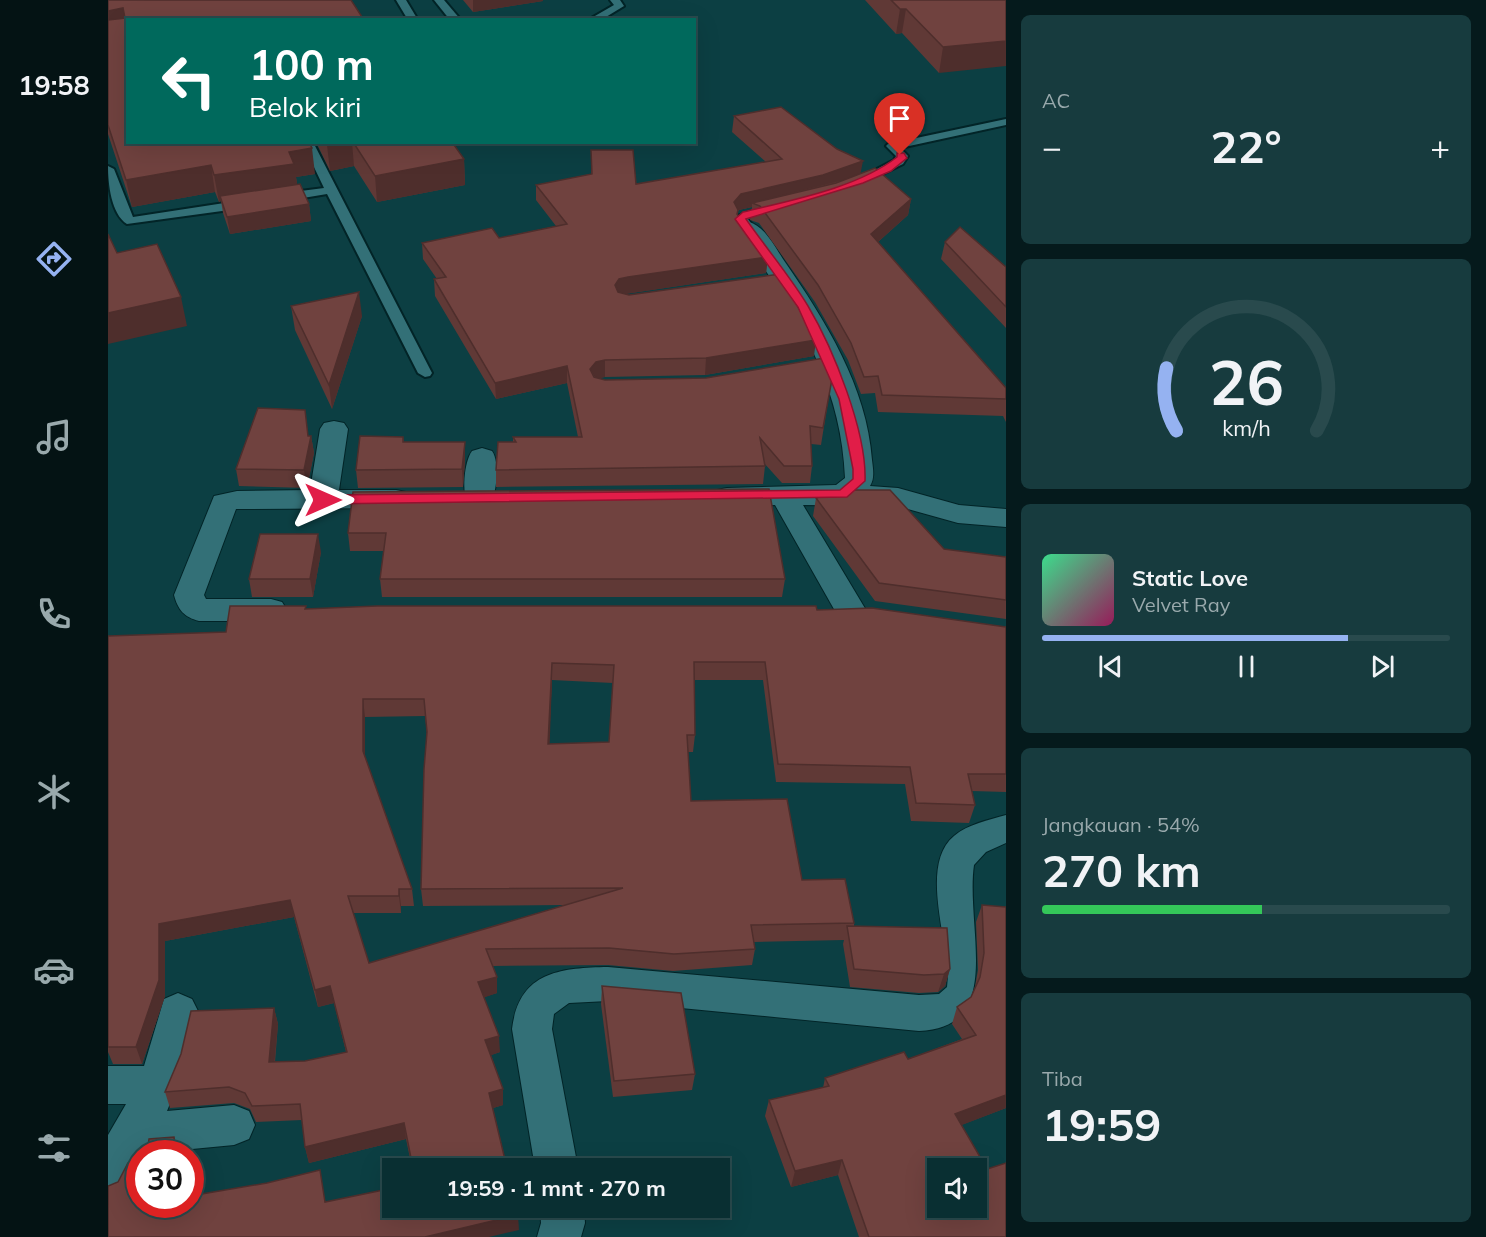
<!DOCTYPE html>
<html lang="id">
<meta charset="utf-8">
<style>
:root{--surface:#092f32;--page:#173b3e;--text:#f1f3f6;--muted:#99a9ac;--line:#294a4d;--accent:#95b2f1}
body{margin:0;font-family:Mulish,sans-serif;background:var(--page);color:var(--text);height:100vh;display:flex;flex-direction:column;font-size:22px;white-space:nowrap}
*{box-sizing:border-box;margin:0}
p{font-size:20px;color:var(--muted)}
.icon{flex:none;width:33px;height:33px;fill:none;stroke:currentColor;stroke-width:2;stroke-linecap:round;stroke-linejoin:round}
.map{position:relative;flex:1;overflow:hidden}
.side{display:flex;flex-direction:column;gap:15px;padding:15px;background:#051a1c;width:480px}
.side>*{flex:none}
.hud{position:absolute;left:18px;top:18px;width:570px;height:126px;border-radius:0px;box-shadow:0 6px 24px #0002,0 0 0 2px var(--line);background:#00695c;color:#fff;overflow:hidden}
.tools{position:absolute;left:819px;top:1158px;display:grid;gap:12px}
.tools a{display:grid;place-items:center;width:60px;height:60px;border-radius:0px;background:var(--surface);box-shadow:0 6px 24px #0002,0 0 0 2px var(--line);font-size:30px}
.speed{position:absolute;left:18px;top:1140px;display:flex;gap:12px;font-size:30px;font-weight:700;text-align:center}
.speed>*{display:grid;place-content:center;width:78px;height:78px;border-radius:50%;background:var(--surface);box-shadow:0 6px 24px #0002,0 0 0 2px var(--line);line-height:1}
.speed .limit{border:9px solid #d22;background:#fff;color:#111}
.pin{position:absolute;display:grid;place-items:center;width:51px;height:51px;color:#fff;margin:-62px -26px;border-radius:50% 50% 50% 0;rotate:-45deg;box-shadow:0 0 6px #0007}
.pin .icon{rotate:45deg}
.me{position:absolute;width:66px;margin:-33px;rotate:90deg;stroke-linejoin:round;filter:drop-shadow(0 0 4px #0008)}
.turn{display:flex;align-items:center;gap:21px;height:126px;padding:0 24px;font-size:27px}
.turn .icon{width:78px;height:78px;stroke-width:2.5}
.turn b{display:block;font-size:42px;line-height:51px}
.big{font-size:45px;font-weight:700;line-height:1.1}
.side .widget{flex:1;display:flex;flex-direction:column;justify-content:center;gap:9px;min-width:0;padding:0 21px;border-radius:9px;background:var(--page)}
.side .dial{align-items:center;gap:0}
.dial svg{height:156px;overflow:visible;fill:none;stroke:var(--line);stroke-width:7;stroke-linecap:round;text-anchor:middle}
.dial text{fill:var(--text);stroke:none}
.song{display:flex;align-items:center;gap:18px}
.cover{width:72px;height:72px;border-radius:9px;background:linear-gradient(135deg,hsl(150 70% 55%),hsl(330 70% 35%))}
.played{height:6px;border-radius:3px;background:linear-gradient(90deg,var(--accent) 75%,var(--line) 75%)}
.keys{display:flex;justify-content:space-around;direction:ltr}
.heat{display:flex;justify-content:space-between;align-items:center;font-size:33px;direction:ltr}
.charge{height:9px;border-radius:4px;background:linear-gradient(90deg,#34c759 54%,var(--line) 0)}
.trip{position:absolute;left:274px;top:1158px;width:348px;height:60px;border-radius:0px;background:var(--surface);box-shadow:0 6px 24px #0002,0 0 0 2px var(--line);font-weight:700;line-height:60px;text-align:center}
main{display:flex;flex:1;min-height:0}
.menu{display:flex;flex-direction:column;width:108px;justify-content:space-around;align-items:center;background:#041314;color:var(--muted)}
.menu .icon{width:42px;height:42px}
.menu .on{color:var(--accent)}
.menu b{font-size:27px;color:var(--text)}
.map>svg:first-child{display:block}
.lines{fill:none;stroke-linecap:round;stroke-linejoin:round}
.service-casing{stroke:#022427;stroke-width:4}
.minor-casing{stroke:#022427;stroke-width:2}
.service{fill:#337077;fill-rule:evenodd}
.minor{fill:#337077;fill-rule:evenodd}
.wall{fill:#603936;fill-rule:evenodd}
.shaded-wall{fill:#4e2e2c}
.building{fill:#70423f;stroke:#4e2e2c;stroke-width:1.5;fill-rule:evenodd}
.route{fill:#e11d48;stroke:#92132f;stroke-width:1.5}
</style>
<main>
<nav class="menu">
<b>19:58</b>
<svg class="icon on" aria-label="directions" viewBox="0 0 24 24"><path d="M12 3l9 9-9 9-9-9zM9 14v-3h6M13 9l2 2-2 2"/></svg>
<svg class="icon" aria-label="music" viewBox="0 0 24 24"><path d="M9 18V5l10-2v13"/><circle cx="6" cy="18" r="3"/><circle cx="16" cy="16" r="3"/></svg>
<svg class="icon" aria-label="phone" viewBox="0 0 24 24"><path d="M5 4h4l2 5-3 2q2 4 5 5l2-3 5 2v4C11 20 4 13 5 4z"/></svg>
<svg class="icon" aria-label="climate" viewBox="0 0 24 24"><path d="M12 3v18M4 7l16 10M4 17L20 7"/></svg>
<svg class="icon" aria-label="car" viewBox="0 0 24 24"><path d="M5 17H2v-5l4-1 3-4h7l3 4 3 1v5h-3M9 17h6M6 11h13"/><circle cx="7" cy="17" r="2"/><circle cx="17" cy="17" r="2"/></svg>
<svg class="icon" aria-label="filters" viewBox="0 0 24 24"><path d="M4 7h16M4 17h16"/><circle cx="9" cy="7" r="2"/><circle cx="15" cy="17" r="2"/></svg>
</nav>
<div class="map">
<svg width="898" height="1237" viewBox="0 0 898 1237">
<rect width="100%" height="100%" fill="#0c3f43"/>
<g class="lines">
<g class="service-casing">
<g id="service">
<path d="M288 0H298L310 20H300Z"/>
<path d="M326 0H336L353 20H342Z"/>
<path d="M502 0H512L516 6 493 20H480L506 5Z"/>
<path d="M898 119V125L792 148 800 156 795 164 756 183 746 181 786 160 788 156 778 146 780 144Z"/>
<path d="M194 142H205L324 373 322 376 317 377 310 373 219 194 177 201 171 197 177 193 216 188Z"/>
<path d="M0 166 6 169 25 217 136 200 142 204 136 208 19 224C3 214 0 183 0 166Z"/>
<path d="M664 204 670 208 668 211 640 219 647 229 645 232H637L627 217Z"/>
</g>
</g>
<g class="minor-casing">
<g id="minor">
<path d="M641 222C657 226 668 249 677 262 717 320 759 387 764 460 765 469 767 478 762 486L790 488 851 505 898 509V527L850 523 789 506 695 505 758 610 753 618 742 621 731 618 667 505 619 506 609 504 605 497 609 490 619 488 728 485 737 478C733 378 684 308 629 229L633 224Z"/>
<path d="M226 421 236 423 240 429 231 490H288L298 492 302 499 298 506 288 508 128 509 96 595 98 599H163L174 602 179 610 174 618 163 621H91C76 617 70 610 66 595L106 496 129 491 202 490 212 429 216 423Z"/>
<path d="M374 448 384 451C392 462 389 494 381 506L371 508 361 506C353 494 356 462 364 451Z"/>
<path d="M898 815V843L878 852 866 865C857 927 898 1028 811 1031L500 1001 461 1003 446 1014 444 1029 470 1168H427L404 1029C411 972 451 968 500 967L811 995 831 994 839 987 840 976C839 937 812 864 846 836 860 824 881 820 898 815Z"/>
<path d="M70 993 84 999 90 1011 76 1069 59 1111 126 1105 141 1111 147 1125 141 1139 126 1145 32 1154V1162L15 1196 0 1202V1135L18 1104H0V1066H36L56 999Z"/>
<path d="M432 1208H476L477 1223 473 1237H429L433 1223Z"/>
</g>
</g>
<use href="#service" class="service"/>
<use href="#minor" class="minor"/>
</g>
<g class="wall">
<path d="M0 0 20 20 207 174 188 177 189 184 201 204 203 221 122 234 115 213 113 201 111 202 107 192 24 207 0 134Z"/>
<path d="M355 0H435V1L365 12Z"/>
<path d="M757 0H898L831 73 794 33 788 34Z"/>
<path d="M626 116 753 174 803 199 800 215 770 242 898 388V422L895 416 770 412 767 393 753 394 740 360 707 302 651 223 642 220 644 207 631 210 630 211V216L660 257 658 273 516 294 706 356 597 375 497 377 490 378 497 380 721 395 713 445 703 444 704 466 702 483H674L656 463 657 466 655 484 388 487V470L405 442V437H470L459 383 388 399 327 296 326 279H329L315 259 314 243 391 238 448 226 428 200V185L483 174V150L528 184 658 162 624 132Z"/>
<path d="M208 142H344L356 159 357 185 269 202 246 166 222 171Z"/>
<path d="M837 242 898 267V328L833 259Z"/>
<path d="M183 306 254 316 224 409 187 330Z"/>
<path d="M200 436H203L206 453 199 488 131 486 128 469Z"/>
<path d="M295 437 296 442 357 460 355 487 250 488 248 470Z"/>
<path d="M245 492 677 579 674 597H274L272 579 276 551H242L240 533Z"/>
<path d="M708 498 836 549 898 557V619L767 601 705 516Z"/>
<path d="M213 552 205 597H144L141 579Z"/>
<path d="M198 606V609L709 610 898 627V792L864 791 867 805 861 823 803 821 797 784 668 782 655 680H586L587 735 585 752H580L583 801 694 880 746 923V926L842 969 837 986 830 992 811 993 742 987 735 944 736 940 646 942 647 949 644 965 565 971 500 965 385 966 389 977V993L376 997 392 1052 383 1055 395 1089V1105L385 1108 399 1168H304L298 1139 201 1163 197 1147 194 1120 148 1122 142 1109 126 1103 62 1108 57 1092 166 1008 170 1024 167 1062 197 1061 238 1052 226 1003 210 1007 186 917 57 941V996L34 1064H5L0 1052V636L118 632ZM444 680 505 683 501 742 441 744ZM317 716 319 733 313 889 315 906 457 905 261 963 245 913H293V906H306L304 889 257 757V717Z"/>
<path d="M874 905 898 907V1108L853 1125 898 1237H751L730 1175 683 1187 657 1116 661 1100 715 1088 717 1078 800 1059 854 1039 844 1024 849 1007 863 997 867 987 870 970 868 922Z"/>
<path d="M494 986 587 1074 584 1090 505 1097 493 1004Z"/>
</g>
<g class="shaded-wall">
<path d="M365 0H435V1L365 12Z"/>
<path d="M15 8 20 32 0 36V11Z"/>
<path d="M792 9H798L794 33 788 34Z"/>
<path d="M898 41V66L831 73 835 47Z"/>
<path d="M234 142H244L246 166 222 171 219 145Z"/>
<path d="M204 148 207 174 188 177 190 190 112 196 113 201 111 202 106 175 181 152Z"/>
<path d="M356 159 357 185 269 202 267 176Z"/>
<path d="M755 161 752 176 644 203V207L631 210 630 211 629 226 626 202 633 194Z"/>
<path d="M103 165 107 192 24 207 18 180Z"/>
<path d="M803 199 800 215 761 250 763 234Z"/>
<path d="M201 204 203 221 122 234 119 217Z"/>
<path d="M660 257 658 273 511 295 507 285 511 279 520 277Z"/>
<path d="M251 292 254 316 224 409 221 385Z"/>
<path d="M73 297 79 326 0 344V313Z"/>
<path d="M708 340 706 356 597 375 598 358Z"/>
<path d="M497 360V377L488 379 482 369 488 362Z"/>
<path d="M459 366V383L388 399 387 383Z"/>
<path d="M203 436 206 453 199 488 196 470Z"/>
<path d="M357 442V460L355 487 354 469Z"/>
<path d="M210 534 213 552 205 597 202 579Z"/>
<path d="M444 663V680L441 762 440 744Z"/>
<path d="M255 699 257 717V768L255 751Z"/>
<path d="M291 889 293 906V913L291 896Z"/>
<path d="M182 900 186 917 57 941V996L34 1064 28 1047 51 924Z"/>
<path d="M842 969 837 986 830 992 836 974Z"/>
<path d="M389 977V993L372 999 370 982Z"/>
<path d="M222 986 226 1003 210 1007 207 990Z"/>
<path d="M166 1008 170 1024 165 1078 161 1062Z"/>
<path d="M391 1036 392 1052 378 1057 377 1040Z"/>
<path d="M395 1089V1105L382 1109 381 1093Z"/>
<path d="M898 1095V1108L841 1130 847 1114Z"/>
<path d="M296 1123 298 1139 201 1163 197 1147Z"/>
<path d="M66 1137 72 1152V1154H67Z"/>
<path d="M734 1160 730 1175 683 1187 687 1171Z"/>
<path d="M410 1215 411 1230 381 1237H317Z"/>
</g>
<g class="building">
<path d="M0 0H243L256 20H20V142H201L204 148 181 152 186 164 106 175 103 165 18 180 0 125V20L17 18 15 8 0 11Z"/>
<path d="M783 0H898V41L835 47 798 9H792Z"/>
<path d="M673 107 729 149 755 161 715 175 633 194 626 202 630 210 629 214 660 257 520 277 511 279 507 285 510 292 521 295 672 274 708 340 598 358 497 360 488 362 482 369 486 377 497 380 598 378 716 358 724 379 715 428 702 426 704 466H676L652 438 657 466 388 470 390 442H408L405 437H474L459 366 387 383 326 279 338 277 314 243 384 228 391 238 459 224 428 185 484 174 483 150H525L528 184 674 159 626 116Z"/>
<path d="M218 142H234L219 145Z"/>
<path d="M245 142H344L356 159 267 176Z"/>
<path d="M767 168 803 199 763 234 898 388V399L774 395 770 376 756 377 743 343 710 285 652 206 644 203 728 183Z"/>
<path d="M192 184 201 204 119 217 112 196Z"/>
<path d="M852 227 898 267V307L837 242Z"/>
<path d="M0 234 9 253 49 244 73 297 0 313Z"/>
<path d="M251 292 221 385 183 306Z"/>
<path d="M150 408 197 410 200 436H203L196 470 128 469Z"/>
<path d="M252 436 295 437V442H357L354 469 248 470Z"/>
<path d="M661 489 677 579H272L278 533H240L245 492Z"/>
<path d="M737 490H782L836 549 898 557V600L771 583 708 498Z"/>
<path d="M152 534H210L202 579H141Z"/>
<path d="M122 606H198L197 609 269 606H708L709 610 764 608 898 627V774H860L867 805 808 803 802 767 670 764 657 662H586L587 735H579L583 801 679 799 694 880 737 879 746 923 643 925 647 949 566 954 501 948 378 949 389 977 370 982 391 1036 377 1040 395 1089 381 1093 399 1168H305L296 1123 197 1147 192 1104 144 1106 137 1093 121 1087 57 1092 73 1054 83 1011 166 1008 161 1062 197 1061 239 1052 222 986 207 990 182 900 51 924V980L28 1047H0V636L118 632ZM444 663 506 665 501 742 440 744ZM255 699H316L319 732 316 769 313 889 515 888 261 963 240 896H291V889H304L255 751Z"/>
<path d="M874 905 898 907V1095L847 1114 879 1169 898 1163V1237H761L734 1160 687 1171 661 1100 721 1086 717 1078 796 1052 800 1059 868 1035 849 1007 863 997 872 977 876 953ZM830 1168H868V1208H830Z"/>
<path d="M739 926 839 928 842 969 836 974 816 975 746 969Z"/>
<path d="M494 986 573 993 587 1074 506 1081Z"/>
<path d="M66 1137 67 1154H39L41 1139Z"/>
<path d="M32 1161V1204H82V1196L159 1183 212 1170 217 1202 285 1188V1208H409L410 1215 317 1237H0V1186L10 1182 20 1163Z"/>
</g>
<path class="route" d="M789 153H796L799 158 783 171 755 183 638 219C658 248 682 276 700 306 725 348 759 432 757 481L739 497 215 504 209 500 215 495 732 490 745 479V469L731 399 690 307 627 219 635 212C684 200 749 188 789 157Z"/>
</svg>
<div class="tools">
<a><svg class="icon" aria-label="sound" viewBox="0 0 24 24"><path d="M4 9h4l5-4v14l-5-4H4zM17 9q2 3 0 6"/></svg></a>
</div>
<div class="speed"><div class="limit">30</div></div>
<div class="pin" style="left:792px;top:155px;background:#d93025"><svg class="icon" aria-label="arrive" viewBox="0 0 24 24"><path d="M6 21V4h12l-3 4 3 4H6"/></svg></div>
<svg class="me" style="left:215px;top:500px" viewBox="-20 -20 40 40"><path d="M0-17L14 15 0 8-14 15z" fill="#e11d48" stroke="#fff" stroke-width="4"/></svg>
<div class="trip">19:59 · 1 mnt · 270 m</div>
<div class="hud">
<div class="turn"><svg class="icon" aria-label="left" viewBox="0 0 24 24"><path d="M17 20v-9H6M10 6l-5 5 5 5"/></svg><div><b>100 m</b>Belok kiri</div></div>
</div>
</div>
<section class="side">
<div class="widget"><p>AC</p>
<div class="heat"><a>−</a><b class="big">22°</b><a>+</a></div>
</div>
<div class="widget dial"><svg viewBox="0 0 100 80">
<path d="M14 69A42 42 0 1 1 86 69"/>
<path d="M14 69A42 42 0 0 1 9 37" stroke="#95b2f1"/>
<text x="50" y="56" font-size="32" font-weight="700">26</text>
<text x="50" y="72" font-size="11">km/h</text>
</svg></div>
<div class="widget">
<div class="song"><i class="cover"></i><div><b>Static Love</b><p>Velvet Ray</p></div></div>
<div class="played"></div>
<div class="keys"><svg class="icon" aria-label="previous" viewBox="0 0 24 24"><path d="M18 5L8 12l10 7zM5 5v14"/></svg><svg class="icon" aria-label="pause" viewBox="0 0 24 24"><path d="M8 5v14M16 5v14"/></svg><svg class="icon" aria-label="next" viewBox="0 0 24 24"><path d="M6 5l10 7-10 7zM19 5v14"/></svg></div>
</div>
<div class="widget"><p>Jangkauan · 54%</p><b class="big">270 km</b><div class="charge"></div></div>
<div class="widget"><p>Tiba</p><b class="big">19:59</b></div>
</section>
</main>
